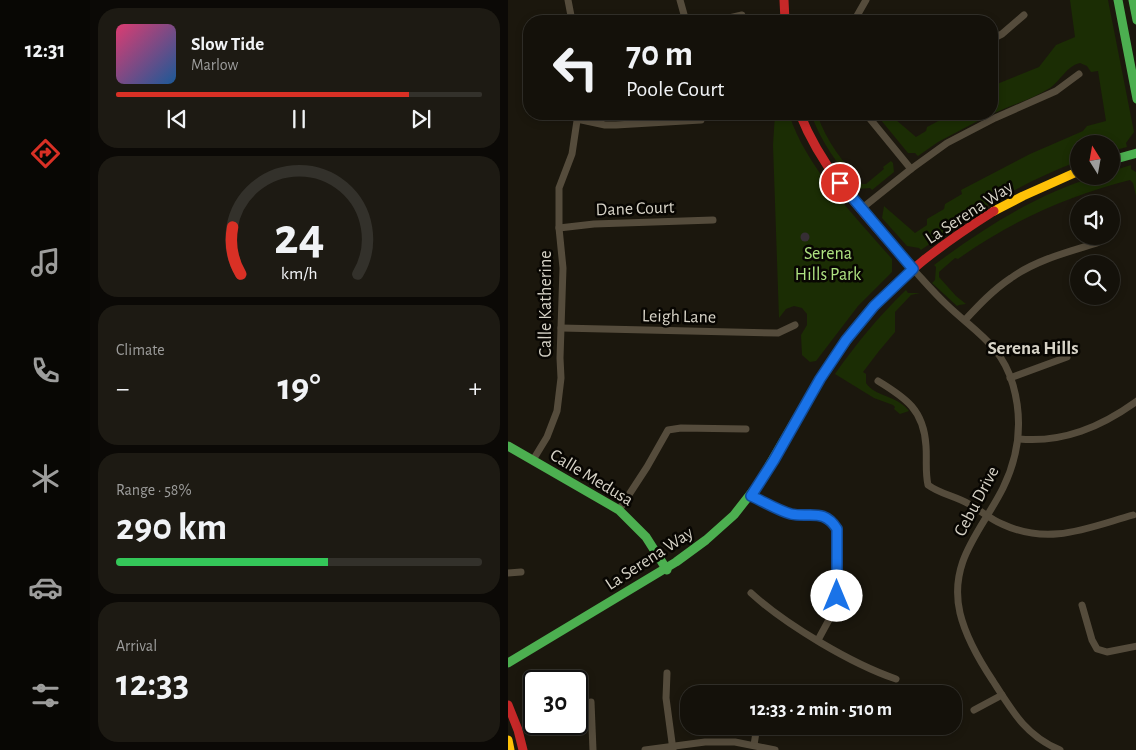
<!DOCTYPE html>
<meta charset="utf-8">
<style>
:root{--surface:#14110a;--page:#1d1a13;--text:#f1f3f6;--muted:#9d9d9c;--line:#33312b;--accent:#d93025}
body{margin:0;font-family:"Alegreya Sans",sans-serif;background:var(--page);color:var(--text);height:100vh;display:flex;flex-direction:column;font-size:19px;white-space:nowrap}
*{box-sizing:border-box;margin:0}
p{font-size:16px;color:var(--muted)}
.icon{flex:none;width:28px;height:28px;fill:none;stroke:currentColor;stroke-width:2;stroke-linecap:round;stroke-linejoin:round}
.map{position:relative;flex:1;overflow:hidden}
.sheet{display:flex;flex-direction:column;gap:8px;padding:8px;background:#0b0906;width:418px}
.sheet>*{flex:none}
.banner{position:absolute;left:15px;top:15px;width:475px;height:105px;border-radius:20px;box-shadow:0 2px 8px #0003,0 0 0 1px var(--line);background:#14110a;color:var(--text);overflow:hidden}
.needle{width:32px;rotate:349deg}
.buttons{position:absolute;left:562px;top:135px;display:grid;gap:10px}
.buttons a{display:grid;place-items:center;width:50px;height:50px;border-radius:50%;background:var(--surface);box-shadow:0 2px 8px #0003,0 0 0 1px var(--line);font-size:25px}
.speed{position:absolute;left:15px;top:670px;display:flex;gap:10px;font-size:25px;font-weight:700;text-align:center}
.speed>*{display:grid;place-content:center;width:65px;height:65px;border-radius:50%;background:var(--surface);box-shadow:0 2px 8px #0003,0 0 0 1px var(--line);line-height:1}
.speed .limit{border:2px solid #111;border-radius:8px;background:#fff;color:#111}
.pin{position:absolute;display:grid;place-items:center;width:42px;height:42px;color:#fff;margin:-21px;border:2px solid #fff;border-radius:50%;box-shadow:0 1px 5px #0007}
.me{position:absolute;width:55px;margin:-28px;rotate:0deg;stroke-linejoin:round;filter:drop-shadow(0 0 4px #0008)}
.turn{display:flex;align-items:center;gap:18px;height:105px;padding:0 20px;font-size:22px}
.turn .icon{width:65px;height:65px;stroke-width:2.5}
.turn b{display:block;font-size:35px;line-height:42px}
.big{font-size:38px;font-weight:700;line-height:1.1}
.sheet .tile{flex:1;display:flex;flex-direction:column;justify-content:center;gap:8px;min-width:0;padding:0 18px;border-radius:20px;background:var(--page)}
.sheet .dial{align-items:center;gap:0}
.dial svg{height:130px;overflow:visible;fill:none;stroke:var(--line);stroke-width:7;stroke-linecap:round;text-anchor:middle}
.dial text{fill:var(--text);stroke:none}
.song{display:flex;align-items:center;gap:15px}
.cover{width:60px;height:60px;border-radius:8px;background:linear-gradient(135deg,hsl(340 70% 55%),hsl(210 70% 35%))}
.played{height:5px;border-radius:2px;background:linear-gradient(90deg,var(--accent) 80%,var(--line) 80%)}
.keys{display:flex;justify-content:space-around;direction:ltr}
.heat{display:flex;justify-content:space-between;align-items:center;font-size:28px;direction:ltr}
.charge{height:8px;border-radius:4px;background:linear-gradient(90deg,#34c759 58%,var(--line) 0)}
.trip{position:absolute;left:172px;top:685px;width:282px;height:50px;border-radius:20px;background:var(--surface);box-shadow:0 2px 8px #0003,0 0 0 1px var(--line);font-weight:700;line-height:50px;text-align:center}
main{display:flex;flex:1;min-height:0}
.tabs{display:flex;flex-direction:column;width:90px;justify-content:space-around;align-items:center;background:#080704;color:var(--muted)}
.tabs .icon{width:35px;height:35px}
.tabs .current{color:var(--accent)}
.tabs b{font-size:22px;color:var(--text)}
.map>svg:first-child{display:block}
.green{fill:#1b2d04}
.building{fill:#362e34}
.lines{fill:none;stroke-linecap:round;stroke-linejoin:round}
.street{stroke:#554c3c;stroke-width:7}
.fast{stroke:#4caf50;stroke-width:9}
.slow{stroke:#ffc107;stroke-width:9}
.jam{stroke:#c62828;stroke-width:9}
.route-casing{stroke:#114b97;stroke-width:12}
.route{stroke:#1a73e8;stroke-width:9}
.labels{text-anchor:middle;stroke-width:5;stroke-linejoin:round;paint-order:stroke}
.street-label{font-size:18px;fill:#d7d3c7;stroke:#080602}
.park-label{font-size:18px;fill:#aee281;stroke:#080602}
.neighbourhood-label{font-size:19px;font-weight:bold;fill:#d7d3c7;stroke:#080602}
</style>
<main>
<nav class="tabs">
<b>12:31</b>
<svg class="icon current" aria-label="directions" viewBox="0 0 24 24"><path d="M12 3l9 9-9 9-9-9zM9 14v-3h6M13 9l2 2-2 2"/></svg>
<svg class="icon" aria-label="music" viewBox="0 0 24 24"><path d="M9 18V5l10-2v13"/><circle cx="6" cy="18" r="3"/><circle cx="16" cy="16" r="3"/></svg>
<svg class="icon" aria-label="phone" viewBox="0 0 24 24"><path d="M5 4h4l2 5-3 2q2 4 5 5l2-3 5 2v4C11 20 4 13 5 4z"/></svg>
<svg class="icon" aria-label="climate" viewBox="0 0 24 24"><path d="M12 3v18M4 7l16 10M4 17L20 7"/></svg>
<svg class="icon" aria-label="car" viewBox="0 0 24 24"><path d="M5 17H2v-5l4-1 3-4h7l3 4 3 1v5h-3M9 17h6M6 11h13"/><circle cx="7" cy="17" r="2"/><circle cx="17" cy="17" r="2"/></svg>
<svg class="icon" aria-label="filters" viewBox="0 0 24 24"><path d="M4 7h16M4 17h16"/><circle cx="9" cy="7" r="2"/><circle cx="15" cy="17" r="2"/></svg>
</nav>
<section class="sheet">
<div class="tile">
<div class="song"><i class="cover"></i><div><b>Slow Tide</b><p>Marlow</p></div></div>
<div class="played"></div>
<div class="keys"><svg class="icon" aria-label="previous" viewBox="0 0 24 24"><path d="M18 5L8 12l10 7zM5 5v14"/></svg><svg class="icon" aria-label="pause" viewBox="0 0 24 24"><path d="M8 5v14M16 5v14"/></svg><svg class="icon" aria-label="next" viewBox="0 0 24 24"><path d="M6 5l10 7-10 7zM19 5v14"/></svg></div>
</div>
<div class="tile dial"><svg viewBox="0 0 100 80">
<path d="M14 69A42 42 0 1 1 86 69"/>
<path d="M14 69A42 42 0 0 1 9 40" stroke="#d93025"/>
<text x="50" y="56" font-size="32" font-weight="700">24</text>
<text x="50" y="72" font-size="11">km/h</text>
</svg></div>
<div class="tile"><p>Climate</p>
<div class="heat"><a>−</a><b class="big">19°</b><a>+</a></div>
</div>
<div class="tile"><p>Range · 58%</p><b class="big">290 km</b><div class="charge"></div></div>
<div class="tile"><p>Arrival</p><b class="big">12:33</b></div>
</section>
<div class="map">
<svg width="629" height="750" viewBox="0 0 629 750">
<rect width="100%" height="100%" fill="#1b170d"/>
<g class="green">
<path d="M562 0H600L626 132 618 143 619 147 604 151V144H571V161C514 182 463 214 413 250L411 248 399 246 374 218 376 206 407 233 419 225V219L436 209 437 204 454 194 453 190 522 154 575 131 579 126 598 121 590 71 583 72 579 66 572 63C559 66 553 80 542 88 525 99 503 105 484 114V86L531 67 548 45 567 37Z"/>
<path d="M267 114H281C298 168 348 217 384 259V272L350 306 308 361 302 362 294 355 293 335 299 325V314L294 308 286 306 278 309 271 318 265 145Z"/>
<path d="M303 114H309C318 141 335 162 354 184H358L376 169 375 167 383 161 385 163 386 172 364 190 362 188 350 189C330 165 313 142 303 114Z"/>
<path d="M368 114H381L408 137 418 131 419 127 436 118 437 114H483L430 142 410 156 407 153H400Z"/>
<path d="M623 165V169L628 172V196L625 183 622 180C559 196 502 222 450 259L447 258 431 272V277L448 296 458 304 451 305 449 306 424 283 427 280 428 267 426 265C465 236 504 210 548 191 568 183 582 176 604 176V171Z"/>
<path d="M398 290 400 293H412L403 295 387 312V332L371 351 355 372 358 374V383C367 397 389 395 401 411L392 414 386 409 387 407 385 405 366 398 327 374C348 344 371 316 398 290Z"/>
</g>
<circle class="building" cx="297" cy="237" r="4.5"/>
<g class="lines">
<g class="street">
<path d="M60 0 64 21"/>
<path d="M172 0 177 18 183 21"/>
<path d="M208 21 234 15"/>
<path d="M346 21 358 0"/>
<path d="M484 39 494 34 516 15"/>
<path d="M358 114 403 169"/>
<path d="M69 119 97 125H108L193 120"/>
<path d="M353 209 403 169 439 143 487 118 548 91 571 74"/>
<path d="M51 228 86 224 205 220"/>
<path d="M405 269C416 281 427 294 439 305 466 331 494 345 505 385 515 420 511 455 495 488 474 530 440 561 452 613 458 638 471 660 485 681 504 711 518 736 552 750"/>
<path d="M457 320C471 305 485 290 503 278 528 260 560 252 589 243"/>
<path d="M53 328 270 333 287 325"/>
<path d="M502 378 559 357"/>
<path d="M370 381C398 398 416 410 418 446 419 459 417 472 420 485 432 494 447 496 461 504 472 510 482 519 494 524 541 546 579 528 625 515"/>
<path d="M511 439C555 443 593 427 629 401"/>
<path d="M25 460 39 437 49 411 53 378 52 358 55 268 51 228V188L64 154 70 114"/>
<path d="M243 496C255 501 269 510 283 514 302 518 316 509 329 529V596L323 616 310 640"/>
<path d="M111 510 139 467 160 430 173 428 238 429"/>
<path d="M0 573 13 572"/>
<path d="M243 593C278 625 344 664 388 679"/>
<path d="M574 605 584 640 589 649 599 652 629 646"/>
<path d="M159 673 158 698 165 750"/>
<path d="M83 702 85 750"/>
<path d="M466 710 494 695"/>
<path d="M246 745 249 726"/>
<path d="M137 750 197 742H227L267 750"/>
</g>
<g class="fast">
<path d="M610 0 629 99"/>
<path d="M625 0 629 20"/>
<path d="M604 160 629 153"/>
<path d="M0 446 111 510 138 537 159 570"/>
<path d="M0 663 168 562 198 540 226 515 251 483 302 395 332 350 353 321"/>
</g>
<g class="slow">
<path d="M486 211 515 196 571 171"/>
<path d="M0 740 2 750"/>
</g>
<g class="jam">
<path d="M276 0 277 21"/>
<path d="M292 114C316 175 363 221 405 269"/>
<path d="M353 321C390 276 437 242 486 211"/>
<path d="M0 705 10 730 15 750"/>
</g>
</g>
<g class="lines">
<g class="route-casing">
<path id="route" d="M329 596V529C316 508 302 518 283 514 269 510 255 501 243 496L266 460 312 379 338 340 366 306 405 269 332 183"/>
</g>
<use href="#route" class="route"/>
</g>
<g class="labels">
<g class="street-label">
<text transform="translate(127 208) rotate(-2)" y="6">Dane Court</text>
<text transform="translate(461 212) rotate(-33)" y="6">La Serena Way</text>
<text transform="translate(37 304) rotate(-90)" y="6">Calle Katherine</text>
<text transform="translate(171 316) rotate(1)" y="6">Leigh Lane</text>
<text transform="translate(84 477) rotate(31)" y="6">Calle Medusa</text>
<text transform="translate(468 501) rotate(-62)" y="6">Cebu Drive</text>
<text transform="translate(141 558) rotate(-33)" y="6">La Serena Way</text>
</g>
<g class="park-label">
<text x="320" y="259">Serena<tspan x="320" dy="21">Hills Park</tspan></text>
</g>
<g class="neighbourhood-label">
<text x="525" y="354">Serena Hills</text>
</g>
</g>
</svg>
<div class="buttons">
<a><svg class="needle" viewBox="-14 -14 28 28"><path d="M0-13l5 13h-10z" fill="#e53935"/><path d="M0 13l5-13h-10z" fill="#9d9d9c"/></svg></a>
<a><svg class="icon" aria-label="sound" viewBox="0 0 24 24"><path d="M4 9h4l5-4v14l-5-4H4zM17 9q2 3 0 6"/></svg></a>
<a><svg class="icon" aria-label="search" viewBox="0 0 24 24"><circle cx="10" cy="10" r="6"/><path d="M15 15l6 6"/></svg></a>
</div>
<div class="speed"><div class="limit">30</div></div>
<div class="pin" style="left:332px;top:183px;background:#d93025"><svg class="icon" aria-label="arrive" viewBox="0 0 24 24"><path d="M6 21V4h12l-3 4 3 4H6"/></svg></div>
<svg class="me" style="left:329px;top:596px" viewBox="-20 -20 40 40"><circle r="19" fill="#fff"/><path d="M0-13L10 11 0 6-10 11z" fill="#1a73e8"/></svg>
<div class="trip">12:33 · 2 min · 510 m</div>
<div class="banner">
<div class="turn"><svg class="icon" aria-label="left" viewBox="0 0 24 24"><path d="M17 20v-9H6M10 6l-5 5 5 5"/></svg><div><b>70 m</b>Poole Court</div></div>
</div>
</div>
</main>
